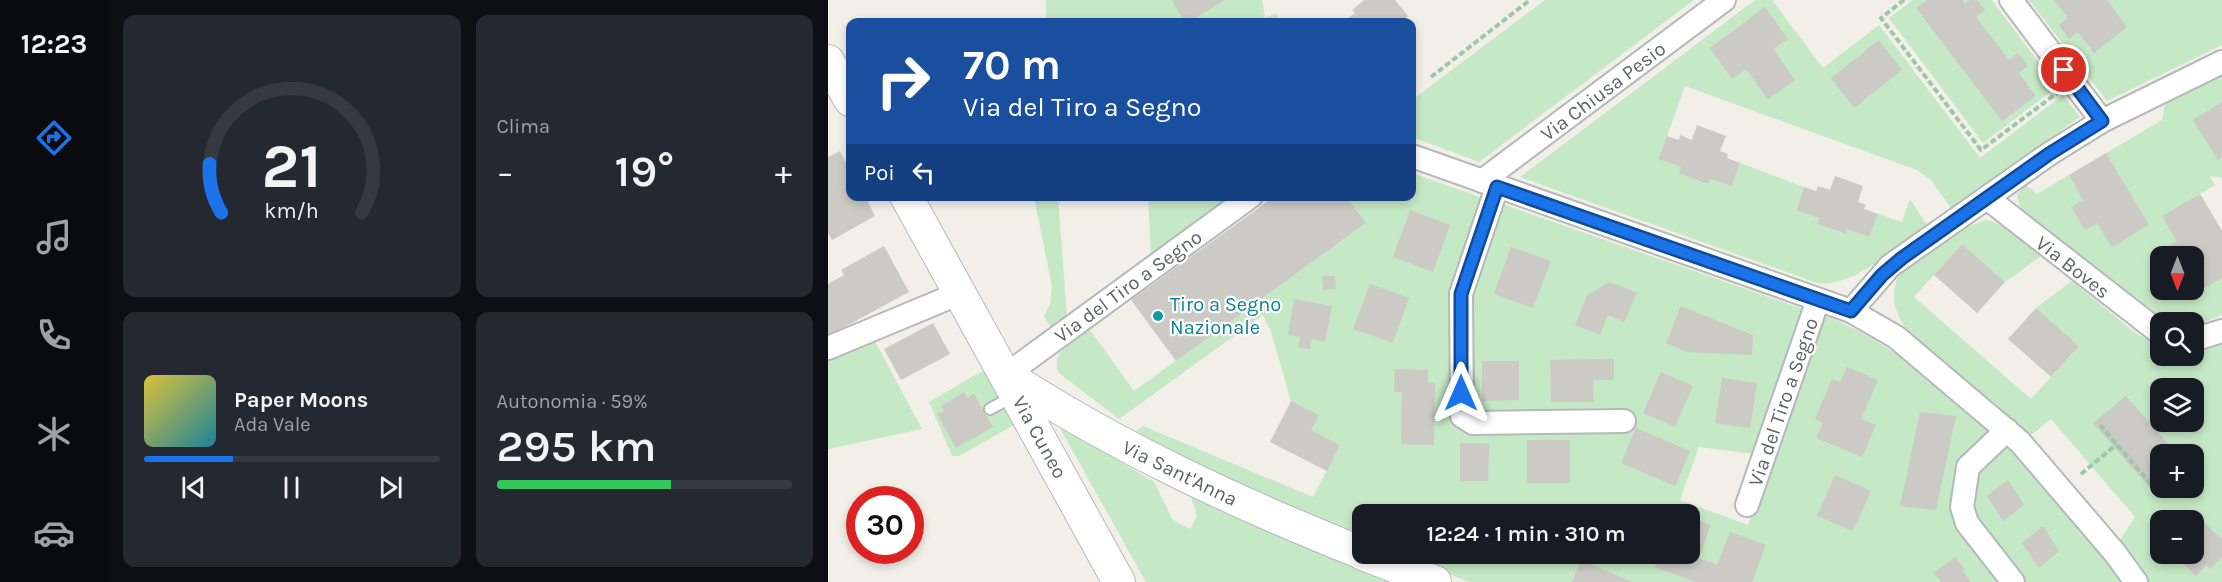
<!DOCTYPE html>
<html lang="it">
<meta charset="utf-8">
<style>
:root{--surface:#171b24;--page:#242831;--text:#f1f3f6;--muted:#9ea1a6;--line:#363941;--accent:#1a73e8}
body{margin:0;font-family:Karla,sans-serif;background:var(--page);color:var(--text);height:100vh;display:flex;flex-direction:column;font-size:22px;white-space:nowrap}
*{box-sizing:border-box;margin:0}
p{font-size:20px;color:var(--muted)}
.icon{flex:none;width:33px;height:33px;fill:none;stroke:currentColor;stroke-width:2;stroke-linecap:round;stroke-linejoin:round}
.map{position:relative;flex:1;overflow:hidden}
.drawer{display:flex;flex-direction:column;gap:15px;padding:15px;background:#0d0f14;width:720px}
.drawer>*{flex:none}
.guide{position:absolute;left:18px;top:18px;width:570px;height:183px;border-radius:12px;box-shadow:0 3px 9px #0003;background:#1a4fa0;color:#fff;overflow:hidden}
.needle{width:39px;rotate:180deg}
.buttons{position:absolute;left:1322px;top:246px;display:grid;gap:12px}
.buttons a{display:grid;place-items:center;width:54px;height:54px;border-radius:12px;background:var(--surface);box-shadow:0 3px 9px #0003;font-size:30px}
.speed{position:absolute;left:18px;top:486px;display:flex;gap:12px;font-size:30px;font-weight:700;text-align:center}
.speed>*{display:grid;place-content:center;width:78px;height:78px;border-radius:50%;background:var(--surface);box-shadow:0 3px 9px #0003;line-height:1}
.speed .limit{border:9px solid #d22;background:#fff;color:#111}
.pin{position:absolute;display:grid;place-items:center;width:51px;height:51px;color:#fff;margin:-26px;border:3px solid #fff;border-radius:50%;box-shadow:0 2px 6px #0007}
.me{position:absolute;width:66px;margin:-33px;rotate:0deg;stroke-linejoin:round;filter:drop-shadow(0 0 4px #0008)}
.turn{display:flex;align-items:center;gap:21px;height:126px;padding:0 18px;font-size:27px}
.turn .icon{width:78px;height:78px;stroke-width:2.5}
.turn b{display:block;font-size:42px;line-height:51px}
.then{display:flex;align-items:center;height:57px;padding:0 18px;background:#0003;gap:12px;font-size:22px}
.big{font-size:45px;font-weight:600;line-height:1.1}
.drawer .tile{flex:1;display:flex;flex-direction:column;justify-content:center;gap:9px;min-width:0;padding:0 21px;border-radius:12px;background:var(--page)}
.drawer .dial{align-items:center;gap:0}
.dial svg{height:156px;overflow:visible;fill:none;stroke:var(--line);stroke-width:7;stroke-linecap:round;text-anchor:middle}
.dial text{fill:var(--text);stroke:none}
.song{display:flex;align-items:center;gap:18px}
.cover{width:72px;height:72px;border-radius:9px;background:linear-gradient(135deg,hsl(50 70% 55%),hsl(190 70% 35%))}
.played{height:6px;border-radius:3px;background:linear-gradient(90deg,var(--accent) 30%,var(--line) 30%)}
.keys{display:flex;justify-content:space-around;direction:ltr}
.heat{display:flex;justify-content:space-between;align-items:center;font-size:33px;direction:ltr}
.charge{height:9px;border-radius:4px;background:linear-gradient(90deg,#34c759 59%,var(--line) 0)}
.drawer .tiles{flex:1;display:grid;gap:15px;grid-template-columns:repeat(2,1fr)}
.trip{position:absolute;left:524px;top:504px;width:348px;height:60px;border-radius:12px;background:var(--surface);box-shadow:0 3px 9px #0003;font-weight:600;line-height:60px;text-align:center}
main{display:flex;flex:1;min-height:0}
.tab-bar{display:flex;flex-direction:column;width:108px;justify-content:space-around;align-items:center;background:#090b0e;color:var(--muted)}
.tab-bar .icon{width:42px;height:42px}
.tab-bar .on{color:var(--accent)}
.tab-bar b{font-size:27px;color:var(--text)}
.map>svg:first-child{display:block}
.green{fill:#c5e8c5;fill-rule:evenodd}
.building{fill:#cccac5}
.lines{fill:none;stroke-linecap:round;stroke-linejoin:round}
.lane-casing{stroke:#b5b8bc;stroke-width:14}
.street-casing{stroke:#b5b8bc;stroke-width:26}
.secondary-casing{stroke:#b6babf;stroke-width:34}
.path{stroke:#9cc7a9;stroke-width:4;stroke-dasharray:6 3;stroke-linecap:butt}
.lane{stroke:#fff;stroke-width:10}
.street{stroke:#fff;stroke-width:22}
.secondary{stroke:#fff;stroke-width:32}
.route-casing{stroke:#114b97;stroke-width:15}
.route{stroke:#1a73e8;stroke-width:10}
.culture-dot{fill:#0f9aa8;stroke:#fff;stroke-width:2}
.labels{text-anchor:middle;stroke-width:4.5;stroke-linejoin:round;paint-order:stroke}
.street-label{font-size:20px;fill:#5f6368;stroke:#fff}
.culture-label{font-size:20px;fill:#0d838f;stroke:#fff;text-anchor:start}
</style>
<main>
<nav class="tab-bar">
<b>12:23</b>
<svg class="icon on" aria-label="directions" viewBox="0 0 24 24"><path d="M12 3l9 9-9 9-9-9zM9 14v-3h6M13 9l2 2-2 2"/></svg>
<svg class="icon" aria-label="music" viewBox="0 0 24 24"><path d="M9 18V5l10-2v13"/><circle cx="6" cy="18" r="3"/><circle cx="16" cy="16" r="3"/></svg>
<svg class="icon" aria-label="phone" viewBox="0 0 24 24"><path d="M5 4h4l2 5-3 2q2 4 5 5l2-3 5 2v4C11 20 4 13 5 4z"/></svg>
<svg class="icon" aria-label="climate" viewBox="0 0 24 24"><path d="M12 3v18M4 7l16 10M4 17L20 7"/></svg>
<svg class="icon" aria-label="car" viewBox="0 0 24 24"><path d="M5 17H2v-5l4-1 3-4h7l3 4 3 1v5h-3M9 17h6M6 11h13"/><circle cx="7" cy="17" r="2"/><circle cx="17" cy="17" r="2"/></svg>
</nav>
<section class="drawer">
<div class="tiles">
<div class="tile dial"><svg viewBox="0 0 100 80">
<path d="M14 69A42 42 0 1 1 86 69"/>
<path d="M14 69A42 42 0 0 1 8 44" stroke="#1a73e8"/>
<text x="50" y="56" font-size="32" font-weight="700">21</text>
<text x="50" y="72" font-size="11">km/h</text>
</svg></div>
<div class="tile"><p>Clima</p>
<div class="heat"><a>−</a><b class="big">19°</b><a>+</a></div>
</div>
<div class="tile">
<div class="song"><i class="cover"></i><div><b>Paper Moons</b><p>Ada Vale</p></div></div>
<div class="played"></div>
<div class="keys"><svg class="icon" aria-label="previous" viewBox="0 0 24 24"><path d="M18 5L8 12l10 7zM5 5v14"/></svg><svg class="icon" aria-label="pause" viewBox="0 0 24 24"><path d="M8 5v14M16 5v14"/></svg><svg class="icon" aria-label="next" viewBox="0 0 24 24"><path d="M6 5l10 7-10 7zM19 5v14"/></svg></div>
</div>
<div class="tile"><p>Autonomia · 59%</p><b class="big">295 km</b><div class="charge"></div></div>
</div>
</section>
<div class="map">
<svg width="1394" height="582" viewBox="0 0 1394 582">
<rect width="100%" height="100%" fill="#f1efe8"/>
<g class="green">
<path d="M218 0H434L437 18 449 13 451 22H218Z"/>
<path d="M717 0H866L651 162 584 137V100Z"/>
<path d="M927 0H944L995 68 1051 25 1152 158 1235 95 1252 117 1123 208 1103 180 1089 170 857 86 831 159 853 167 852 173 880 183 882 179 904 186 912 163 976 187 968 209 991 218 989 224 1017 234 1019 229 1041 237 1050 214 1074 222 1082 199 1099 225C1069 246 1026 288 989 283L692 177Z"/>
<path d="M1085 0H1164L1229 87 1155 143 1061 18Z"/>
<path d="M1201 0H1394V45L1279 101Z"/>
<path d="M1394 76V178L1382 176 1387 185 1372 194 1394 231V315L1365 327V322H1337L1320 312 1197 213 1192 207 1189 195 1197 185 1209 194 1334 120 1337 104ZM1332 256H1365V290H1332Z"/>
<path d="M584 173 655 198 624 287 644 412 641 303 674 204 978 310 927 454 871 447 852 500 920 525 995 315C1062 340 1113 389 1167 433L1129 501 1177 582H641L571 554H861V514H534V538C457 507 378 475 308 431L315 426 485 497 512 445 483 430 490 415 463 401 443 332 435 315 291 419 231 373C222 351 245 342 262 330L306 391 537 224 518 197 584 196Z"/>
<path d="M320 196H403V197L323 254Z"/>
<path d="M206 197H230L239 316 223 328 216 316 222 304 224 287Z"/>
<path d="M1158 220 1174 225 1213 256 1177 282 1134 244 1086 297 1203 399 1251 346 1208 308 1244 281 1305 331 1332 348V356H1365V352L1394 345V582H1321L1291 541 1307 517 1223 419 1203 435 1083 335C1068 317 1061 299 1070 276L1134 229ZM1332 388H1365V422H1332ZM1332 454H1365V488H1332ZM1332 520H1365V554H1332Z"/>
<path d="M45 338 94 429 0 449V357Z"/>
<path d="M156 370 186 425 131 456H124L101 402Z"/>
<path d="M229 423 326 482 345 520 362 529 369 516 362 493 572 582H318Z"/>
<path d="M1175 441 1272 551 1295 582H1194L1141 509 1143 479Z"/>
</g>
<g class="building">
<path d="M344 0H397L361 22H356Z"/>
<path d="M536 0H567L580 16 574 22H515L527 13 524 10Z"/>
<path d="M1099 0H1135L1137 4 1142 0H1149L1157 10 1148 17 1181 60 1190 53 1200 66 1191 73 1208 96 1174 121 1088 8Z"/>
<path d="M1226 0H1279L1299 27 1266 53 1250 32 1241 39 1231 25 1240 18Z"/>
<path d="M937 7 960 39 945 49 967 80 940 100 918 69 904 79 882 48Z"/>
<path d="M1051 40 1074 70 1026 108 1003 78Z"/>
<path d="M1394 102V157L1390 160 1365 120Z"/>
<path d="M869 125 898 136 892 151 900 154 899 158 912 163 904 186 882 179 880 184 851 173 853 167 830 159 839 136 851 140 852 135 864 140Z"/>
<path d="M12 151 22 171V196H37L47 216 4 240 0 233V157Z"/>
<path d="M1278 153 1321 225 1284 247 1269 223 1257 230 1243 207 1255 200 1241 175Z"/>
<path d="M1007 176 1035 186 1030 202 1038 205 1036 209 1050 214 1041 237 1019 229 1018 234 989 224 991 218 968 210 976 187 988 191 990 186 1002 190Z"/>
<path d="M1372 194 1394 231V278L1377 288 1365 268V256H1341L1336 248 1349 241 1334 216Z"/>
<path d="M447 196H518L538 223 348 361 303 300Z"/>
<path d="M582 210 622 225 605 272 565 257Z"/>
<path d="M1134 244 1177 282 1149 313 1106 275Z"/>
<path d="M56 246 81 292 0 336V284L16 275 13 270Z"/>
<path d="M683 247 723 261 705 308 666 294Z"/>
<path d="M494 276H507L508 289 495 290Z"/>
<path d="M782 282 809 293 796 322 780 315 772 335 747 325 760 294Z"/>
<path d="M542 284 581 298 565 343 525 329Z"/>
<path d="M466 299 504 306 497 342 484 339 482 349 470 347 472 337 460 335Z"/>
<path d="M853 306 925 335 924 355 859 352 838 343Z"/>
<path d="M1208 308 1251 346 1223 377 1180 339Z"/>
<path d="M105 323 122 354 73 380 56 349Z"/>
<path d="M786 359V380H765L766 402H723L722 360Z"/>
<path d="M654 361H691V400L654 401Z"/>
<path d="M1019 367 1050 380 1033 419 1048 425 1034 457 988 438 995 423 987 419 1004 379 1012 382Z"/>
<path d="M567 369 600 370V383H607L606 445 573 444 574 392H566Z"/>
<path d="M833 372 865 386 847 427 815 413Z"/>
<path d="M894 378 929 383 922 428 887 423Z"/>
<path d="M136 392 139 398 146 394 165 427 128 448 109 414 116 411 113 406Z"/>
<path d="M1298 396 1349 454H1332V481L1323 489 1265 423Z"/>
<path d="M463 401 491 415 483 430 512 445 499 471 442 442Z"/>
<path d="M1092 412 1128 416 1108 510 1072 506Z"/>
<path d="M808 428 862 451 847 486 793 463Z"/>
<rect x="699" y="440" width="43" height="43"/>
<path d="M632 443 661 444 660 481H632Z"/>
<path d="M1007 475 1043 491 1025 531 989 516Z"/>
<path d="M1180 480 1196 505 1175 521 1159 496Z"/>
<path d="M627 504 654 514H623Z"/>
<path d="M744 508 745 514H699V509Z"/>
<path d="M861 517 883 525 871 558 889 565 902 532 938 545 924 582H867L827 567 832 554H861Z"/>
<path d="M1370 517 1394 539V557L1382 569 1378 565 1368 576 1344 554H1365V522Z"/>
<path d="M1215 526 1231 551 1211 568 1194 543Z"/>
<path d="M778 554H806L802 563Z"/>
<path d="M1127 557 1137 569 1135 571 1143 582H1113L1106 573Z"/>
<path d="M753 560 804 582H744Z"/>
</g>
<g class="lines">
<g class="lane-casing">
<path id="lane" d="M162 409 186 396"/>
</g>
<g class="street-casing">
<g id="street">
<path d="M1183 0 1274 121"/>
<path d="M584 156 1023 311 1068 337 1192 442 1287 553 1308 582"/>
<path d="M654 181 896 0"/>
<path d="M669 187 633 294 634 416 645 423 796 421"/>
<path d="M1159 198 1332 333"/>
<path d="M1023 311 1062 266 1221 154 1274 121 1394 62"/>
<path d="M1365 340 1394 331"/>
<path d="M0 348 132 293"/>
<path d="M178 375 423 196"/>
<path d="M1179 430 1140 467 1134 507 1139 523 1185 582"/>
<path d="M919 505 990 300"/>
</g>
</g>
<g class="secondary-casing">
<g id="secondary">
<path d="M0 61 22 100"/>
<path d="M78 196 291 582"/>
<path d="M181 377C293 449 411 504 534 553"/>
<path d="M535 554 607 582"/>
</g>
</g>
<g class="path">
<path d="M1076 0 1053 18 1153 150 1229 93"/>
<path d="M603 77 702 0"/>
<path d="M1272 425 1323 484"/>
<path d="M1253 474 1289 444"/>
</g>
<use href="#lane" class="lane"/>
<use href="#street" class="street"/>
<use href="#secondary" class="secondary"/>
</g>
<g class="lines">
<g class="route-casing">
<path id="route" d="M633 393V294L669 187 1023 311 1054 275 1074 258 1221 154 1274 121 1236 70"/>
</g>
<use href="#route" class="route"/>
</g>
<circle class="culture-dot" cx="330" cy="316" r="6"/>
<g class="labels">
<g class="street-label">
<text transform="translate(775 91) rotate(-37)" y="7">Via Chiusa Pesio</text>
<text transform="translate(1245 267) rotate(38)" y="7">Via Boves</text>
<text transform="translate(300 286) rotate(-36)" y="7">Via del Tiro a Segno</text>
<text transform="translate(955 402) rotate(-71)" y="7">Via del Tiro a Segno</text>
<text transform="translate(212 437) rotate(61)" y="7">Via Cuneo</text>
<text transform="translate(352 473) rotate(26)" y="7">Via Sant'Anna</text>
</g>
<g class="culture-label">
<text x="342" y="311">Tiro a Segno<tspan x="342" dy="23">Nazionale</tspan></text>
</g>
</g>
</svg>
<div class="buttons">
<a><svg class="needle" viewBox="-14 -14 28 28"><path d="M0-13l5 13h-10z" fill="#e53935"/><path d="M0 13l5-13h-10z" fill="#9ea1a6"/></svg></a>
<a><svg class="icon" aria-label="search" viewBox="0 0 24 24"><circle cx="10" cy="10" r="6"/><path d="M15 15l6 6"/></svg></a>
<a><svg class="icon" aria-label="layers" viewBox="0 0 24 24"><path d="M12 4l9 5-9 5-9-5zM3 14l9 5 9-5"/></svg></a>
<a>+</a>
<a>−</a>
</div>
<div class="speed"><div class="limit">30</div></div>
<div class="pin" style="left:1236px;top:70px;background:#d93025"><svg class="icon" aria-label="arrive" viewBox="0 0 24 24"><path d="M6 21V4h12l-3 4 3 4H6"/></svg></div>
<svg class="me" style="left:633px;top:393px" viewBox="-20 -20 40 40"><path d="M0-17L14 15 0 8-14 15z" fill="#1a73e8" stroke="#fff" stroke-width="4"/></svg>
<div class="trip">12:24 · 1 min · 310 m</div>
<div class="guide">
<div class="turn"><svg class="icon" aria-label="right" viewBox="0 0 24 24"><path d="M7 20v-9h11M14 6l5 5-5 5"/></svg><div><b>70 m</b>Via del Tiro a Segno</div></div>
<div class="then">Poi<svg class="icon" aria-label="left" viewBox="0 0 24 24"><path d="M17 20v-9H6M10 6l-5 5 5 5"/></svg></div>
</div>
</div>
</main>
